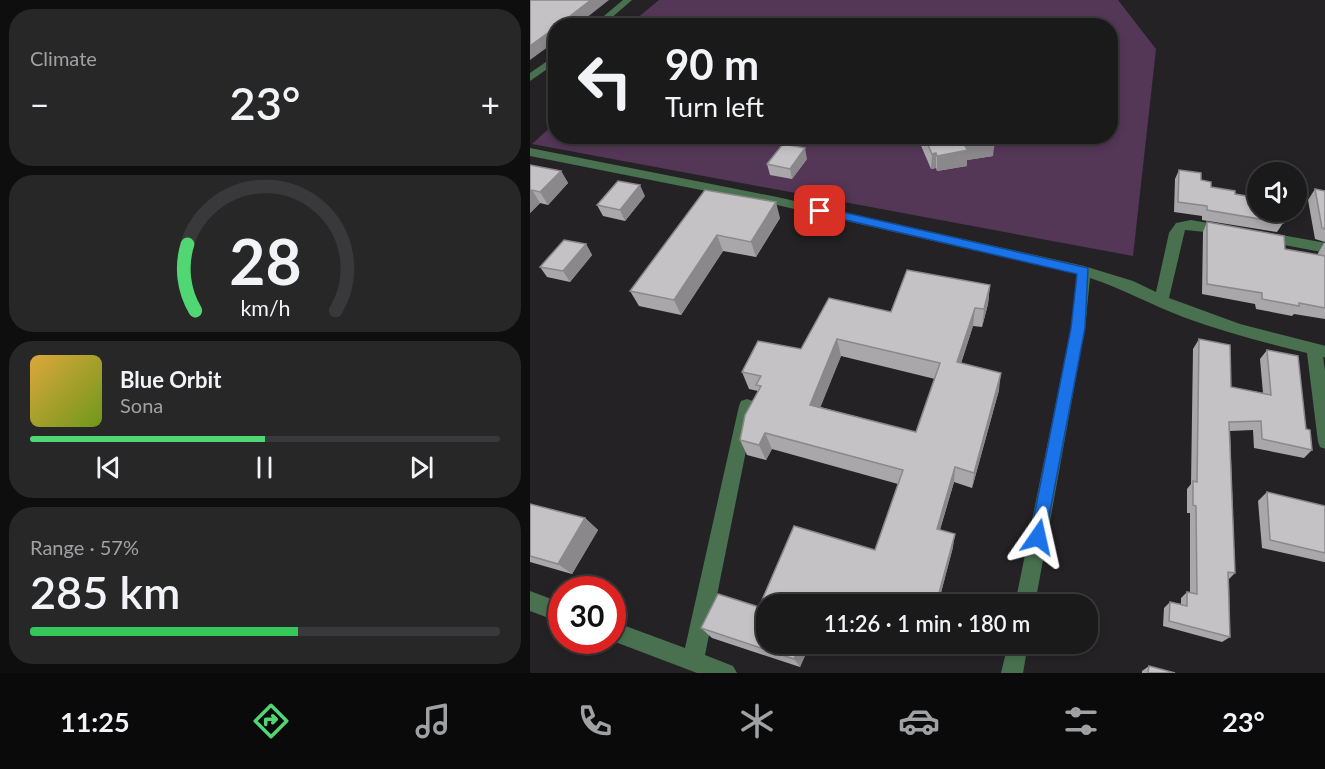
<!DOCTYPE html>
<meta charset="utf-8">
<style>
:root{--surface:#1b1a1b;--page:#282728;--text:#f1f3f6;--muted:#a0a1a3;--line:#39383a;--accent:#51d674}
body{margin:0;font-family:Lato,sans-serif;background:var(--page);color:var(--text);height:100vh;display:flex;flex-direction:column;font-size:22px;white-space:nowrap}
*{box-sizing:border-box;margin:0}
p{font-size:20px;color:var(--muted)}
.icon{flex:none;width:33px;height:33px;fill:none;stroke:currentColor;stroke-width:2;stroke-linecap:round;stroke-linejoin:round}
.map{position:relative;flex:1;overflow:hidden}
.panel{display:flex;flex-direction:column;gap:9px;padding:9px;background:#0f0e0f;width:530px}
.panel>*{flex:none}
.top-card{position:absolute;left:18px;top:18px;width:570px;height:126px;border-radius:24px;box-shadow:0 3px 9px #0003,0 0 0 2px var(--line);background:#1b1a1b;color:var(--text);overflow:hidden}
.tools{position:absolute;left:717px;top:162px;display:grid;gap:12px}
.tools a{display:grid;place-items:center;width:60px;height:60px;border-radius:50%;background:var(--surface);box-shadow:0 3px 9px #0003,0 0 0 2px var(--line);font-size:30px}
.speed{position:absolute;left:18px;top:576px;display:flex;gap:12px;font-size:30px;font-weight:700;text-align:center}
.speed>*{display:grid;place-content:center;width:78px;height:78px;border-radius:50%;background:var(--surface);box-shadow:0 3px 9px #0003,0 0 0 2px var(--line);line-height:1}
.speed .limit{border:9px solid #d22;background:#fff;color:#111}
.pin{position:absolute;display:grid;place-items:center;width:51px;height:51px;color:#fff;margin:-26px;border-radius:12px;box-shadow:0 3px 9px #0006}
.me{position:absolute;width:66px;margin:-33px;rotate:11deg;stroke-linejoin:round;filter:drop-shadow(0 0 4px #0008)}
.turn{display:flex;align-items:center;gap:21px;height:126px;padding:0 18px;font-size:27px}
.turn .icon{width:78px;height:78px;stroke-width:2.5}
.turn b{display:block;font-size:42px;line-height:51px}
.big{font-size:45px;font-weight:600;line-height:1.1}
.panel .card{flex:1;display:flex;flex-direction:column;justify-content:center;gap:9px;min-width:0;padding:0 21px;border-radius:24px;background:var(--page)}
.panel .dial{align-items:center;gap:0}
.dial svg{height:156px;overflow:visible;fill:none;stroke:var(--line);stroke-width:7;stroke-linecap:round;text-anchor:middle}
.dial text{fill:var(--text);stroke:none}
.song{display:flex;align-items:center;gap:18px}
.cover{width:72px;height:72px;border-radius:9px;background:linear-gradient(135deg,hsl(40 70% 55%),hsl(80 70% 35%))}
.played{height:6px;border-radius:3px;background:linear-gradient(90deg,var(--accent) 50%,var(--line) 50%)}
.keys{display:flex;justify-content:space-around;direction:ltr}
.heat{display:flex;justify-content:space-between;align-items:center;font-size:33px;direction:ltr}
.charge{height:9px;border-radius:4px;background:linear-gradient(90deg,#34c759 57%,var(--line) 0)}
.trip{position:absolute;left:226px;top:594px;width:342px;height:60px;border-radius:24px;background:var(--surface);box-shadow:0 3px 9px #0003,0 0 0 2px var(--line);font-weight:600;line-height:60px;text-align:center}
.dock{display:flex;height:96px;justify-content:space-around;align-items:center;background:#0b0a0b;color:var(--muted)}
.dock .icon{width:42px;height:42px}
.dock .selected{color:var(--accent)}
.dock b{font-size:27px;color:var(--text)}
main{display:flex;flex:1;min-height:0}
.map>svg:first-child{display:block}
.green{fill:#543657}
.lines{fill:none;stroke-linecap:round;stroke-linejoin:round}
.street{fill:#497150;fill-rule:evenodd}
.wall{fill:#a9a7a9;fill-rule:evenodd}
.shaded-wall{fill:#8a888a}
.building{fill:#c5c2c5;stroke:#8a888a;stroke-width:1.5;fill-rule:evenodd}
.route{fill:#1a73e8;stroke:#114b97;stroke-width:1.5}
</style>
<main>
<section class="panel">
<div class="card"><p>Climate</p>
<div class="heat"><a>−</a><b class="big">23°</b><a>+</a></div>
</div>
<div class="card dial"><svg viewBox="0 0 100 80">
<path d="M14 69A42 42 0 1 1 86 69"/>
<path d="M14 69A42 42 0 0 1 10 35" stroke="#51d674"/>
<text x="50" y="56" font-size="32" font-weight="700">28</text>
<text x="50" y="72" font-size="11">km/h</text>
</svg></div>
<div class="card">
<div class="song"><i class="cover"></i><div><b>Blue Orbit</b><p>Sona</p></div></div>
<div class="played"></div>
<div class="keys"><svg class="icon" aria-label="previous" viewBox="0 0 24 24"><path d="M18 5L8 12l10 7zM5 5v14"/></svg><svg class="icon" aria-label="pause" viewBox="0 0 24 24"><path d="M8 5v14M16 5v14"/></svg><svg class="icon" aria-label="next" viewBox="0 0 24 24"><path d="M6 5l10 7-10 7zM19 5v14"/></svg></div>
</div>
<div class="card"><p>Range · 57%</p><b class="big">285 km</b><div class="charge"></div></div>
</section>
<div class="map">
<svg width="796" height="673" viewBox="0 0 796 673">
<rect width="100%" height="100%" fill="#242224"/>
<path class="green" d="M129 0H588L626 49 603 256 2 144 25 123 26 136H580V26L99 25Z"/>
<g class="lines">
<g class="street">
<path d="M93 0H102L72 26H62Z"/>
<path d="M26 55V63L0 81V73Z"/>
<path d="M0 148 247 197 554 266 603 281 626 292 639 233 646 223 661 220 701 227 703 230 696 234 655 230 639 298 710 324 796 346V358L793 357 796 378V449L790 447 788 442 777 353C735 343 694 332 653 317 622 305 593 289 560 278L555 328 505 604H485L541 328 547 274 247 205 0 156Z"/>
<path d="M734 232 796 243V253L729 240 727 237 729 234Z"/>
<path d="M217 399 223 401 225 406 175 655 203 666 207 673H167L80 640H82V621L155 648 209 406 211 401Z"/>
<path d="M0 591 32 603V623L0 611Z"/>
<path d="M478 644H498L493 673H471Z"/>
</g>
</g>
<g class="wall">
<path d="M376 136H462L463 156 437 160V166L407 171 406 168 401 169 389 141 378 142Z"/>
<path d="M277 159 262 179 240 175 237 164Z"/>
<path d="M0 165 31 171 38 183 18 205 10 203 0 213Z"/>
<path d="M649 170 671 180 681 187 705 194 753 223 747 232 672 220V216L644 212 645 179Z"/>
<path d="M785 189 795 191V242L785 239 778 200Z"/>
<path d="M175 190 250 218 226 257 193 251 151 315 109 306 100 291Z"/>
<path d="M115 196 95 221 73 216 67 205Z"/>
<path d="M677 222 755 249 787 255 794 243H795V319L764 314 762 316 726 309 725 304 672 294 673 232Z"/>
<path d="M56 244 62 255 40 282 17 277 10 267Z"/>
<path d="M460 285 458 304 452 327 443 326 431 363 469 390 442 488 424 482 410 530 423 547 408 604H237V644H280L270 667 182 638 171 628 229 607 345 550 368 484 242 449 236 460 217 455 210 440 228 391 219 389 212 372 271 349 361 312ZM311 356 405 379 386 432 290 407Z"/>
<path d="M669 339 701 387 733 393 730 359 737 350 776 429 782 450 774 458 724 448 723 430 700 431 705 573 699 579 700 637 692 642 633 626 634 608 640 602 651 604V598L657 592 660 593V513H657V489L661 484 663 349Z"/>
<path d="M737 492 795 553V562H794L732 548 728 501Z"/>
<path d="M0 504 55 518 68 530 42 574 0 562Z"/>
<path d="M381 644H398L396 649Z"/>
<path d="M619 666 645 673H612V671Z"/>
</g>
<g class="shaded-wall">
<path d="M61 0H79L46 26H27Z"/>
<path d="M26 27V41L0 60V46Z"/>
<path d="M378 136H389V141L378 142Z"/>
<path d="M465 141 463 156 437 160V166L407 171V156L435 146Z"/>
<path d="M275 148 277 159 262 179 260 169Z"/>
<path d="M406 153V168L401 169 402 154Z"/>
<path d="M31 171 38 183 18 205 10 192Z"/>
<path d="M110 185 115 196 95 221 90 210Z"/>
<path d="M2 190 10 203 0 213V192Z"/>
<path d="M246 202 250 218 226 257 221 242Z"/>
<path d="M187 235 193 251 151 315 144 300Z"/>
<path d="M56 244 62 255 40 282 33 271Z"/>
<path d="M460 285 458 304 452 327 454 309Z"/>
<path d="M445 308 443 326 426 379 427 362Z"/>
<path d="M307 339 311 356 285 421 280 405Z"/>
<path d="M471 373 469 390 442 488 444 473Z"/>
<path d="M235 433 242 449 236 460 229 445Z"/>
<path d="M425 467 424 482 406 542 407 529Z"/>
<path d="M55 518 68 530 42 574 28 564Z"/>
<path d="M425 534 423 547 408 604H406Z"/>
<path d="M288 597 291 604H285Z"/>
<path d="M270 644H280L270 667 264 659Z"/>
</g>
<g class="building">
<path d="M0 0H61L27 26H26V27L0 46Z"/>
<path d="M394 136H462L465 141 435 146 438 150 407 156 406 153 402 154Z"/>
<path d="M253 144 275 148 260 169 237 164Z"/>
<path d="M0 165 31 171 10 192 2 190 0 192Z"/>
<path d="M649 170 671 173V180L681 182V187L705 191V194L728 198V212H752L753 223 677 210V206L648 202Z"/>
<path d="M88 181 110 185 90 210 67 205Z"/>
<path d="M785 189 795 191V229L792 228Z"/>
<path d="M175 190 246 202 221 242 187 235 144 300 100 291Z"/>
<path d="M677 222 754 236 755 249 795 256V308L769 303V306L732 299V293L677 284Z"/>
<path d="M34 240 56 244 33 271 10 267Z"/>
<path d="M377 270 460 285 454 309 445 308 427 362 471 373 444 473 425 467 407 529 425 534 406 604H312L288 597 285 604H237V644H270L264 659 171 628 188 594 229 607 264 526 345 550 373 470 235 433 229 445 210 440 215 415 231 386 226 385 231 376 212 372 228 341 271 349 299 298 361 312ZM307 339 410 363 386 432 280 405Z"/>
<path d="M669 339 700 345 701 387 741 395 737 350 768 356 776 429 780 430 782 450 732 439 731 421 699 422 705 573 698 572 700 637 639 621 640 602 657 606V592L667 594 666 506 663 505V481L667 482Z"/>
<path d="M737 492 795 506V553L740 540Z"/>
<path d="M0 504 55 518 28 564 0 556Z"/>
<path d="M619 666 645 673H618Z"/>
</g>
<path class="route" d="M290 207 558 268 555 328 514 543 508 545 502 543 500 537 541 328 547 274 286 213 285 211Z"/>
</svg>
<div class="tools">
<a><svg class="icon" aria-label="sound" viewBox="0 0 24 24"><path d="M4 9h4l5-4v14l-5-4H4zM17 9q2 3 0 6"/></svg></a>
</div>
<div class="speed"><div class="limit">30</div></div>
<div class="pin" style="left:290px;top:211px;background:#d93025"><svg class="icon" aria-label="arrive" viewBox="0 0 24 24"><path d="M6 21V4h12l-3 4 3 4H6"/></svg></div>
<svg class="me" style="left:508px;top:537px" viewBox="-20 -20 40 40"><path d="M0-17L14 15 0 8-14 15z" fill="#1a73e8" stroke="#fff" stroke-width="4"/></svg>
<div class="trip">11:26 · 1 min · 180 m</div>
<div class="top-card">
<div class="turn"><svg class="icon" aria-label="left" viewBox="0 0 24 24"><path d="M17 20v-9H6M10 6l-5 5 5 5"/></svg><div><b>90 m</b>Turn left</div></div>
</div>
</div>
</main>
<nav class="dock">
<b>11:25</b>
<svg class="icon selected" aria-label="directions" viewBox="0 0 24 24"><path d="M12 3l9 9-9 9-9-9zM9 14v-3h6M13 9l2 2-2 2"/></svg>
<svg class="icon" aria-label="music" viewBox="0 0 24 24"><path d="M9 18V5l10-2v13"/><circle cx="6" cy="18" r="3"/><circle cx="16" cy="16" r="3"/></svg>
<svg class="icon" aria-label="phone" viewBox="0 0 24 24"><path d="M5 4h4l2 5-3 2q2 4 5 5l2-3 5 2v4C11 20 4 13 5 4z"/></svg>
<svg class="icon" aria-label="climate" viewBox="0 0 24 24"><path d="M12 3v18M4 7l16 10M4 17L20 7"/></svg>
<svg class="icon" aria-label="car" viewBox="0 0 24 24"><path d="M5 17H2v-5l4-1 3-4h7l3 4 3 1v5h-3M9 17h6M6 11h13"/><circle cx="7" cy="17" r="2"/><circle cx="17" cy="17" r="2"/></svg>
<svg class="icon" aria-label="filters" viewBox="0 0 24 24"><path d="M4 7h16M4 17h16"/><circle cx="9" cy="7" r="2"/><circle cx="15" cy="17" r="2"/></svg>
<b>23°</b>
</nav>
